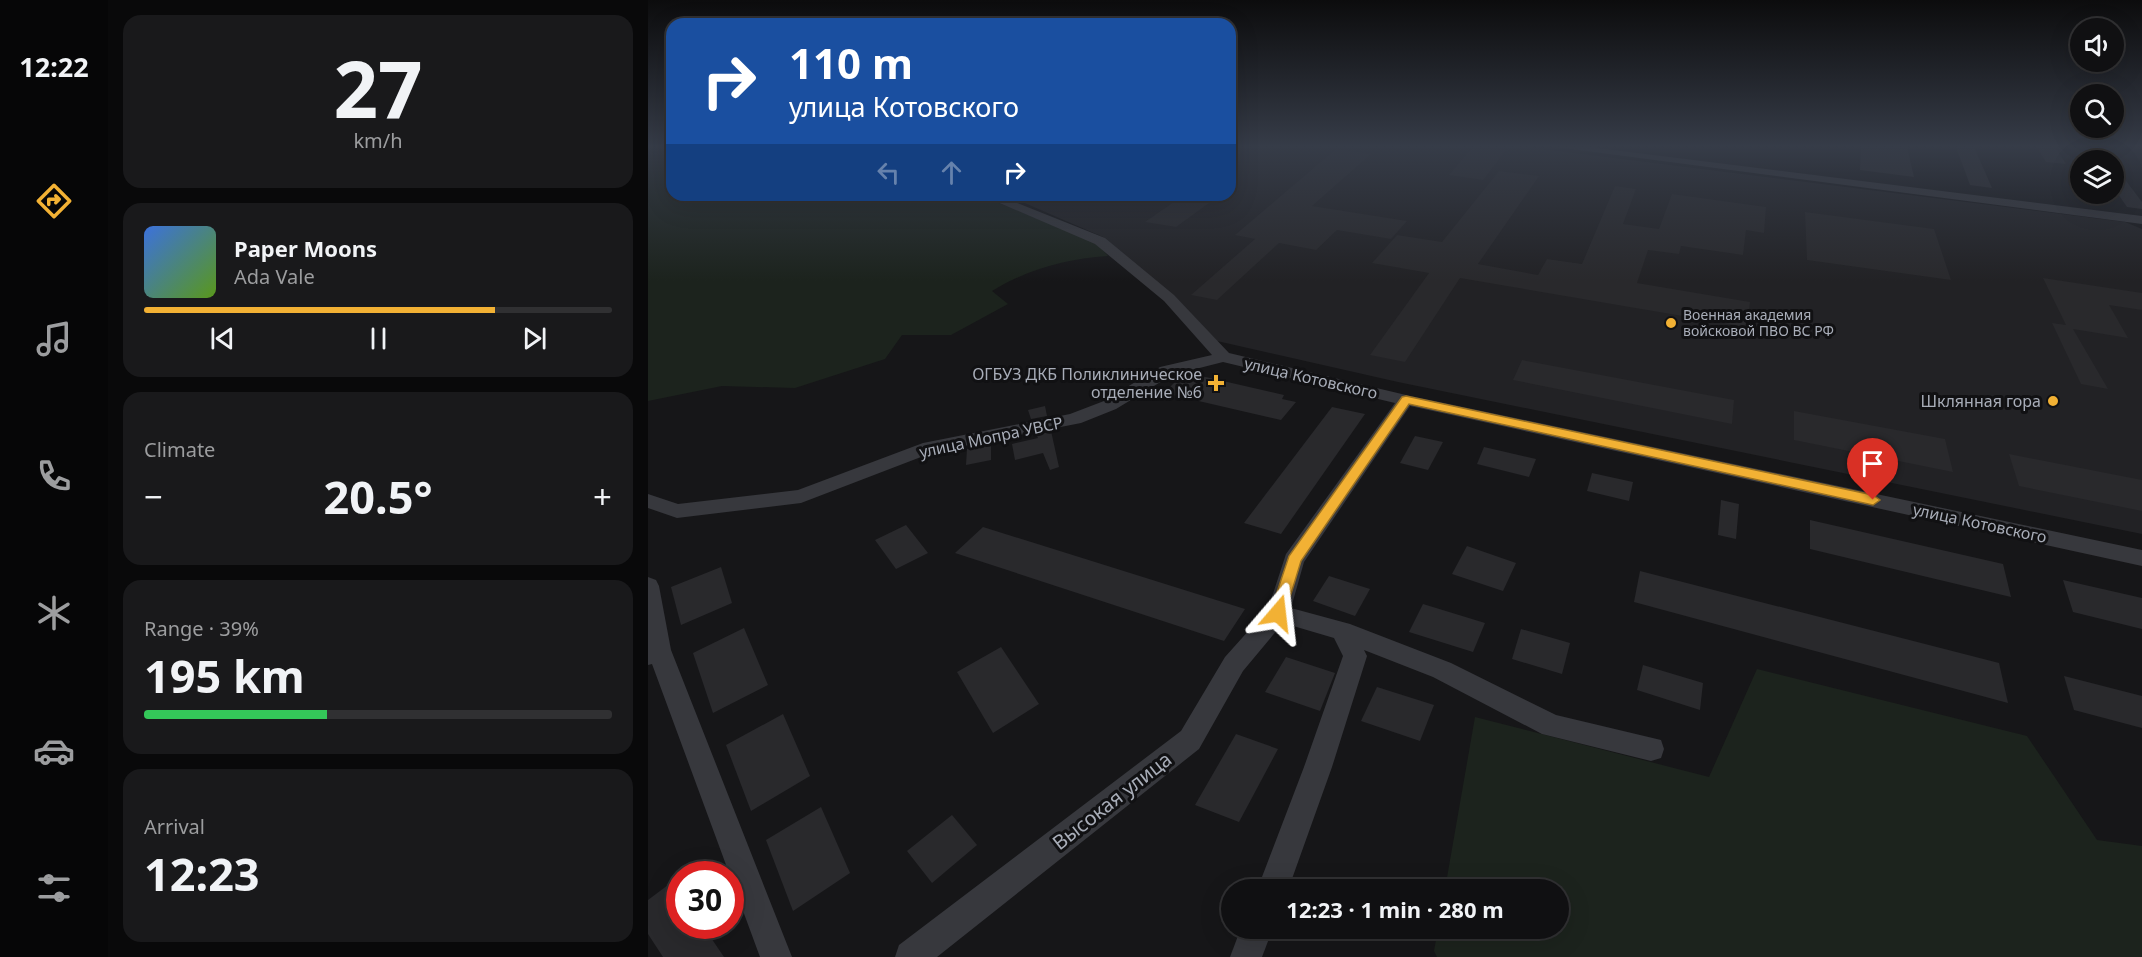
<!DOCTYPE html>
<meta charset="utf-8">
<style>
:root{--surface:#101012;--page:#19191b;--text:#f1f3f6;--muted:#9c9d9f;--line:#303032;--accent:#f2b134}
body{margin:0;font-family:"Noto Sans",sans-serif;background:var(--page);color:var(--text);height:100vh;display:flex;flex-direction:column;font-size:22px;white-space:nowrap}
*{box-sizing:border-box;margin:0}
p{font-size:20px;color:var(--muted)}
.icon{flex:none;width:33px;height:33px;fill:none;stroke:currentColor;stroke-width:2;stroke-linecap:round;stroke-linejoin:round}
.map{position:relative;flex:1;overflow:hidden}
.panel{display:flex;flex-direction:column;gap:15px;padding:15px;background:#09090a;width:540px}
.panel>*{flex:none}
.banner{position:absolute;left:18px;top:18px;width:570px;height:183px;border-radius:18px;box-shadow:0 6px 24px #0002,0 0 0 2px var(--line);background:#1a4fa0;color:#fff;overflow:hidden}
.buttons{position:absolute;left:1422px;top:18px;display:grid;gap:12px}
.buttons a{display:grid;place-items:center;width:54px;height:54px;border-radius:50%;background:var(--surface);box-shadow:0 6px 24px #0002,0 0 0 2px var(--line);font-size:30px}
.speed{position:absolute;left:18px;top:861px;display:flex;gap:12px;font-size:30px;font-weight:700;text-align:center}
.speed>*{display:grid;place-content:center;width:78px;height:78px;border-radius:50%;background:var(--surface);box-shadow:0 6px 24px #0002,0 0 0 2px var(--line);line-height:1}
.speed .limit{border:9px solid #d22;background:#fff;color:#111}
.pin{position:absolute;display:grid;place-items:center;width:51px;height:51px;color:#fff;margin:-62px -26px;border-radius:50% 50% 50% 0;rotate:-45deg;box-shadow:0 0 6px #0007}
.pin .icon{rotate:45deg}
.me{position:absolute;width:66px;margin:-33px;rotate:17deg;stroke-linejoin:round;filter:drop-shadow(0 0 4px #0008)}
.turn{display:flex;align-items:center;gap:21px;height:126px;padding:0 24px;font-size:27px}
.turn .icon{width:78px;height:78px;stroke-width:2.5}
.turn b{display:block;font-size:42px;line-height:51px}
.lanes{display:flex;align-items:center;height:57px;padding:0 24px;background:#0003;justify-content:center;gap:30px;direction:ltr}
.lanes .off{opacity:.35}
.big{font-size:45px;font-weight:700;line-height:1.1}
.panel .card{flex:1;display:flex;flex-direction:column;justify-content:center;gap:9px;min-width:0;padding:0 21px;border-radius:18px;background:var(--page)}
.panel .dial{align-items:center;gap:0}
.dial b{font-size:78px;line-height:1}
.song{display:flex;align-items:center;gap:18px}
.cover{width:72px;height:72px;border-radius:9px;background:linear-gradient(135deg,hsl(220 70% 55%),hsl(90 70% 35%))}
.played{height:6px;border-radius:3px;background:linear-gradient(90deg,var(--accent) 75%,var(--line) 75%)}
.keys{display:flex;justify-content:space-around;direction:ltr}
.heat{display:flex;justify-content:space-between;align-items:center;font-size:33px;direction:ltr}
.charge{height:9px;border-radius:4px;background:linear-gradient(90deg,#34c759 39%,var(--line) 0)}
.trip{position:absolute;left:573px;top:879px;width:348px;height:60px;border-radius:30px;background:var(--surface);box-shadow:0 6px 24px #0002,0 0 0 2px var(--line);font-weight:700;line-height:60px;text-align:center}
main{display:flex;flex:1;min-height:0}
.tabs{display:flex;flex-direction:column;width:108px;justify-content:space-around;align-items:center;background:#060607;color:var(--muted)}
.tabs .icon{width:42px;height:42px}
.tabs .active{color:var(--accent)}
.tabs b{font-size:27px;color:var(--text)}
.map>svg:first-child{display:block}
.built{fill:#222225}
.green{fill:#1c231d}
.building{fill:#29292c}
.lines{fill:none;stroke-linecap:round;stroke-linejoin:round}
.minor{fill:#37383d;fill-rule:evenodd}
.route{fill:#f2b134;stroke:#9d7322;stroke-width:1.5}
.poi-dot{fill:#f2b134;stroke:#111113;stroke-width:2}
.labels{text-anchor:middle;stroke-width:6;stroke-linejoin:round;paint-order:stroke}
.far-poi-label{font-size:14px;fill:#a8adb8;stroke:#111113;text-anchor:start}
.poi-label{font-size:16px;fill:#a8adb8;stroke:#111113;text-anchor:end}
.street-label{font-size:16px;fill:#a8adb8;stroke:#111113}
.near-street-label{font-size:20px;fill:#a8adb8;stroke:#111113}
</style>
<main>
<nav class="tabs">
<b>12:22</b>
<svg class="icon active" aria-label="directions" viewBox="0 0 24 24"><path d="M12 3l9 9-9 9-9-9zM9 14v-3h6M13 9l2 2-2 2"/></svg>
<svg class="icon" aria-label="music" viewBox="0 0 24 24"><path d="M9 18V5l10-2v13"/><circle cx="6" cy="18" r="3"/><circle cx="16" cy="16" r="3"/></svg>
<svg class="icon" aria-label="phone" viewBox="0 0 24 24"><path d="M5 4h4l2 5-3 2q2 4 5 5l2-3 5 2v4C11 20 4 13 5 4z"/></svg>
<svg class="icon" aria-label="climate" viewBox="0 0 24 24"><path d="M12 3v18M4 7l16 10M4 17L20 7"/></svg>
<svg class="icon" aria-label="car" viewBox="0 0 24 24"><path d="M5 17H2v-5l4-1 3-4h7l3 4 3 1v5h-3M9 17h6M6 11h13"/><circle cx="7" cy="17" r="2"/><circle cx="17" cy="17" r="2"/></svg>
<svg class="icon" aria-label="filters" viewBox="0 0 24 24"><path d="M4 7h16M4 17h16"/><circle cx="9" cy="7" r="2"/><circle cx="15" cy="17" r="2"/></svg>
</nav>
<section class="panel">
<div class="card dial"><b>27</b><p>km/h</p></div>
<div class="card">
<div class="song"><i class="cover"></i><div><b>Paper Moons</b><p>Ada Vale</p></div></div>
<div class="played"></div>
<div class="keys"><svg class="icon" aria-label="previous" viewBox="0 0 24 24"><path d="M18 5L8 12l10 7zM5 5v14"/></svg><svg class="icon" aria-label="pause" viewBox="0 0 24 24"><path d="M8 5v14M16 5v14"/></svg><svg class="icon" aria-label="next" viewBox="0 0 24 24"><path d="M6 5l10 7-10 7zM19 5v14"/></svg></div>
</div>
<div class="card"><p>Climate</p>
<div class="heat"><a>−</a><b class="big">20.5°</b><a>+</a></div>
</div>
<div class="card"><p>Range · 39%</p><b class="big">195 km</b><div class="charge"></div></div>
<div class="card"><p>Arrival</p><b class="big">12:23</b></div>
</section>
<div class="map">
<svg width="1494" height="957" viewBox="0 0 1494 957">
<rect width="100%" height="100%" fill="#161618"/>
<path class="built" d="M582 147H878L1477 222 1494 229V534L750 382 569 341 534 304 455 237 358 195H582Z"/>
<g class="green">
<path d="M0 147H24V195H331L448 242 460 256C418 259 380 269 344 291L360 304 303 335H254L237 359 147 388 74 386 0 401Z"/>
<path d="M1109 669 1379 736 1449 840 1494 846V957H789L786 951 790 929 910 928V890L797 889 827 717 1061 777Z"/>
</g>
<g class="building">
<path d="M825 147 858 150 835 180 801 175Z"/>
<path d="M1213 147H1259L1266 177 1212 170Z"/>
<path d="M1308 147H1326L1344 188 1322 185Z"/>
<path d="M1389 147H1407L1418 164 1398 162Z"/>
<path d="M688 149 723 154 664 206 759 221 743 239 689 230 668 250 631 243 569 300 543 295 607 239 587 235Z"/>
<path d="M1466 165 1494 202V209L1479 207 1466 188Z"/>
<path d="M851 171 891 176 830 264 890 275 899 259 934 264 967 186 988 189 975 224 1011 229 1024 194 1118 207 1116 233 1098 230 1095 255 1033 246 1031 254 1000 250 989 283 1102 302 1099 327 812 278 757 362 722 355 781 273 724 263 749 235 794 242Z"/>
<path d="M536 195H572L528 227 497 222Z"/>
<path d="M1157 212 1286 229 1303 280 1159 260Z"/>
<path d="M1395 278 1494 293V310L1461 305 1480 338 1425 329 1460 389 1433 384 1404 323 1418 325Z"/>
<path d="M874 360 1086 400 1084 424 865 380Z"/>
<path d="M534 375 545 378 549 375 636 395 634 399 648 402 633 420 516 393Z"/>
<path d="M397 406 399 416 383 419 380 410Z"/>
<path d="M684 407 717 414 633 534 596 523Z"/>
<path d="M1146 411 1297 439 1305 472 1146 440Z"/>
<path d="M403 431 411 467 402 470 395 453 367 460 364 444 390 438 388 434Z"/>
<path d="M767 436 795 442 780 470 752 463Z"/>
<path d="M343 444V460L318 465 319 449Z"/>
<path d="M836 447 888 459 881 477 829 464Z"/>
<path d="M1361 454 1494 480V511L1371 486Z"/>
<path d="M944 473 985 482 981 501 939 491Z"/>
<path d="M1073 500 1091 504 1088 539 1070 535Z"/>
<path d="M1162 520 1355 564 1363 597 1162 549Z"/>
<path d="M258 525 280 553 248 569 227 540Z"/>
<path d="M335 527 597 609 576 641 307 553Z"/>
<path d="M819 546 868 563 855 591 804 574Z"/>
<path d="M73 567 84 603 33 625 23 587Z"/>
<path d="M992 571 1351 663 1360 703 986 602Z"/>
<path d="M681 576 722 589 707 616 665 601Z"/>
<path d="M1415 580 1494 598V629L1425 612Z"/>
<path d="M775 604 837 623 825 652 761 632Z"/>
<path d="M96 628 120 685 65 713 45 653Z"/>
<path d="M873 629 922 643 914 674 864 659Z"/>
<path d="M353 647 391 704 345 733 309 672Z"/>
<path d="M638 657 687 673 672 711 617 692Z"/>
<path d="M995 665 1055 683 1052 710 989 690Z"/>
<path d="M1416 676 1494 696V728L1426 710Z"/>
<path d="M729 687 786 705 772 741 713 721Z"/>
<path d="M135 714 162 776 103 811 78 745Z"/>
<path d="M588 734 630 749 591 822 547 805Z"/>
<path d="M173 807 202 873 145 911 118 840Z"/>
<path d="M304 815 329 845 284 883 259 851Z"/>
<path d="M32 876V926H55L76 957H15L0 934V900Z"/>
</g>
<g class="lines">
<g class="minor">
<path d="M908 147H941L1494 216V224Z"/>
<path d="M333 195H349L457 238 526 295 581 353 758 395 1494 550V566L762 406 656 562 643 608 702 624 803 663 908 715 1013 740 1016 749 1013 758 1003 761 894 734 785 677 716 650 719 656 684 767 640 890H609L656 767 695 656 686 638 635 623 595 671 551 749 289 957H247L251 945 533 731 577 657 620 609 638 554 747 403 575 362 524 375 468 409 433 423 286 452 153 503 29 518 0 508V494L30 504 150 490 275 443 422 414 456 401 512 367 564 355 516 301 447 244Z"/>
<path d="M0 577 8 580 11 586 23 650 144 957H112L4 664 0 665Z"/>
<path d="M593 928H625L614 957H582Z"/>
</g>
</g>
<linearGradient id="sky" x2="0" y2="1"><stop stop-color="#0c0c0d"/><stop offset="0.52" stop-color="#363c48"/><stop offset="1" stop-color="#363c48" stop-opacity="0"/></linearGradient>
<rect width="1494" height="281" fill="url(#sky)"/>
<path class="route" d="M758 396 1225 495 1232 500 1225 505 761 404 653 561 636 617H624L622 613 641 556 754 397Z"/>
<g class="poi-dot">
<circle cx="1023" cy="323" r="6"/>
<path d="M565 374h6v6h6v6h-6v6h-6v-6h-6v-6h6z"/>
<circle cx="1405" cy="401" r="6"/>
</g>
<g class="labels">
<g class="far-poi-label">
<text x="1035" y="320">Военная академия<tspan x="1035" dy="16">войсковой ПВО ВС РФ</tspan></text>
</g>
<g class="poi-label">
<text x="554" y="380">ОГБУЗ ДКБ Поликлиническое<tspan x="554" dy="18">отделение №6</tspan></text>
<text x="1393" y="407">Шклянная гора</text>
</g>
<g class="street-label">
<text transform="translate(663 378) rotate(13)" y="6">улица Котовского</text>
<text transform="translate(343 437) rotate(-12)" y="6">улица Мопра УВСР</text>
<text transform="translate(1332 523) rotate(12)" y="6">улица Котовского</text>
</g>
<g class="near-street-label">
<text transform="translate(464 801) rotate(-38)" y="7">Высокая улица</text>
</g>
</g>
</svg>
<div class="buttons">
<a><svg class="icon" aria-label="sound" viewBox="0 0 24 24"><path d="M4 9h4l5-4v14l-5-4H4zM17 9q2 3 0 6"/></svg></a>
<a><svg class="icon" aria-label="search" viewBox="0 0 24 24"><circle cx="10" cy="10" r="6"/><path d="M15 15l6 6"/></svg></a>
<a><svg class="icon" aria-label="layers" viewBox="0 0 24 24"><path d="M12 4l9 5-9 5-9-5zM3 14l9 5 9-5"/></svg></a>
</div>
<div class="speed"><div class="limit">30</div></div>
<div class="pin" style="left:1225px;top:500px;background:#d93025"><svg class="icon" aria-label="arrive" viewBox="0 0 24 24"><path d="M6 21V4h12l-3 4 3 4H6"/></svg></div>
<svg class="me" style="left:630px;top:613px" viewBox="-20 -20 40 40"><path d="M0-17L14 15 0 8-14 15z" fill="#f2b134" stroke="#fff" stroke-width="4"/></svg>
<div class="trip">12:23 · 1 min · 280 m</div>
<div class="banner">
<div class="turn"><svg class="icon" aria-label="right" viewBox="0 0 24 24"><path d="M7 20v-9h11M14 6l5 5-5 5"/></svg><div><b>110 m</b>улица Котовского</div></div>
<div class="lanes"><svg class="icon off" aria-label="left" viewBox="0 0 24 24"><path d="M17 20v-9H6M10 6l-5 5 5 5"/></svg><svg class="icon off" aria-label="ahead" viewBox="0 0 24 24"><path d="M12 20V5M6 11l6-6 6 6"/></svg><svg class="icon" aria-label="right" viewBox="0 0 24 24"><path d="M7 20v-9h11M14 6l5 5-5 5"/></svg></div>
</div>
</div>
</main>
